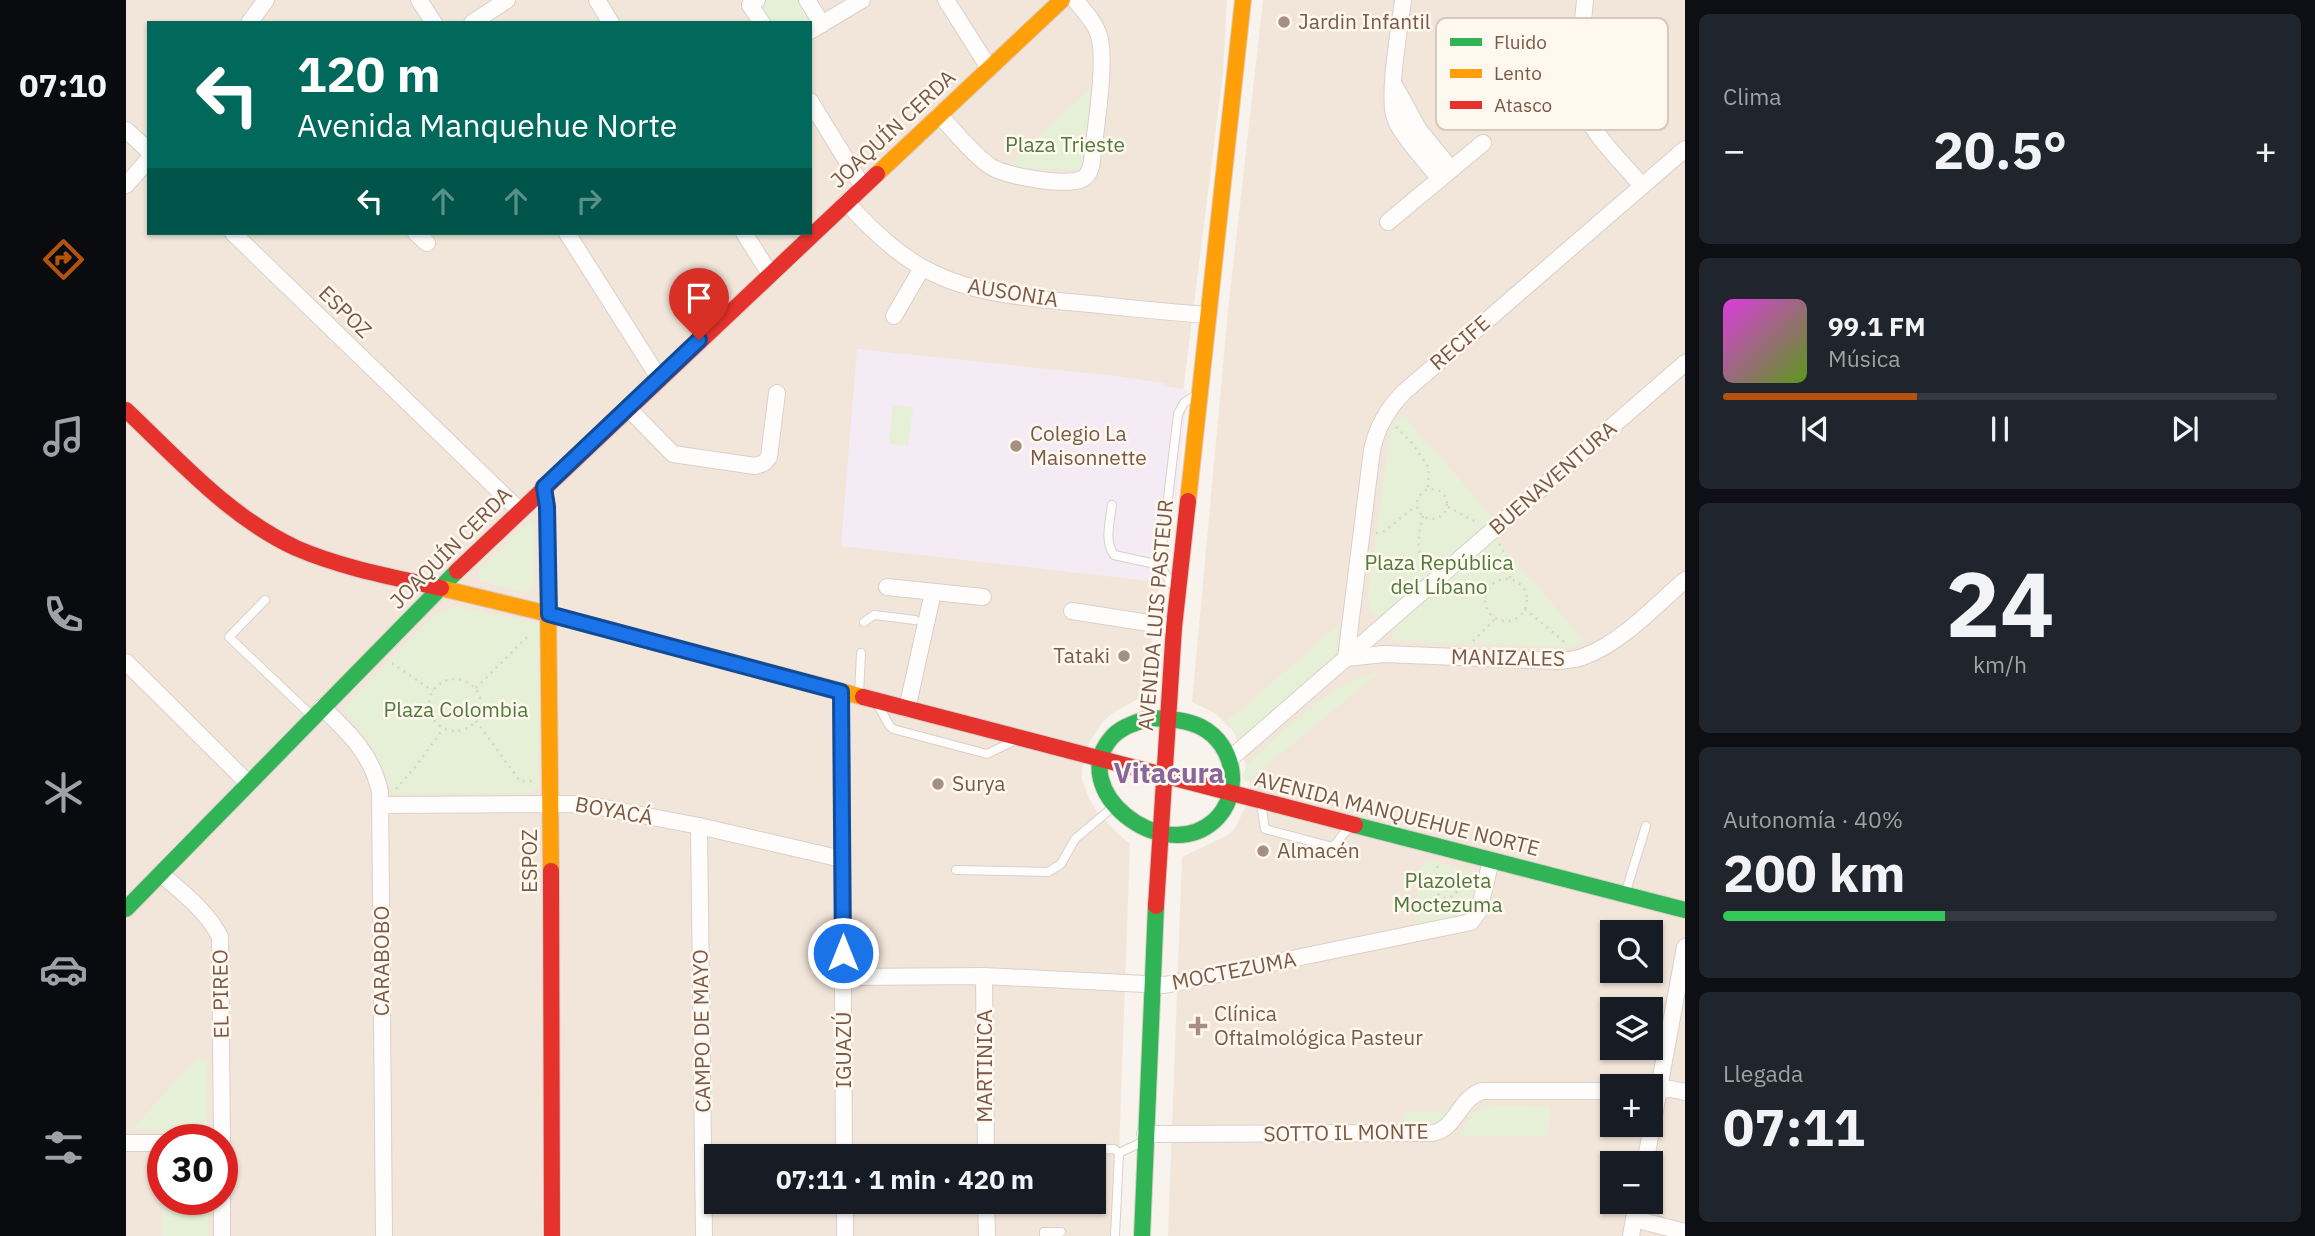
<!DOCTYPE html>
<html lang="es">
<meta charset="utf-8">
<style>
:root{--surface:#171b24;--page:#20242c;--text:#f1f3f6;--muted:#9ea1a6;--line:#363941;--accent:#b45309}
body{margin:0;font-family:"IBM Plex Sans",sans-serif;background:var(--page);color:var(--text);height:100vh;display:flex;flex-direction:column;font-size:26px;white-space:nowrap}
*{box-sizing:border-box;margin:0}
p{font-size:23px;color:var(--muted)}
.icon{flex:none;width:38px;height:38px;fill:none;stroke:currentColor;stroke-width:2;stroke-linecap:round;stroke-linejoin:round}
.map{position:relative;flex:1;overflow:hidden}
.drawer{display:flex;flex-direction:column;gap:14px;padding:14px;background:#0d0f14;width:630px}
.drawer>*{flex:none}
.banner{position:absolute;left:21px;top:21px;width:665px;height:214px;border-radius:0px;box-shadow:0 2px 5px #0004;background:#00695c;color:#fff;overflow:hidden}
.controls{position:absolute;left:1474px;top:920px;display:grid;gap:14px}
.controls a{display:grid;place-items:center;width:63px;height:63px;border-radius:0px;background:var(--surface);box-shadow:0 2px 5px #0004;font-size:35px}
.speed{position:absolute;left:21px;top:1124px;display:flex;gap:14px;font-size:35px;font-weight:700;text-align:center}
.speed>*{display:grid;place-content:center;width:91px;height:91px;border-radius:50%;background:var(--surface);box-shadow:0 2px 5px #0004;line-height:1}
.speed .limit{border:10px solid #d22;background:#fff;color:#111}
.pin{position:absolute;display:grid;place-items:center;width:60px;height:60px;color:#fff;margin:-72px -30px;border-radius:50% 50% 50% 0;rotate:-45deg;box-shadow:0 0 7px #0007}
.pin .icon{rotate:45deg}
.me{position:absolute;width:77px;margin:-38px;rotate:0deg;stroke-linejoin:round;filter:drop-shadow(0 0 5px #0008)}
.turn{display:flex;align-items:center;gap:24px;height:147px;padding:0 35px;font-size:32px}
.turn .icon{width:91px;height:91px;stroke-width:2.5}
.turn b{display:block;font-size:49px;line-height:60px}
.lanes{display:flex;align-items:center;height:66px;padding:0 35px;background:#0003;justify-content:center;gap:35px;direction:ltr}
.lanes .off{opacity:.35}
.big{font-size:52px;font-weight:700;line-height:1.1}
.drawer .widget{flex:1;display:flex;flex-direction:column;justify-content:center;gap:10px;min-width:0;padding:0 24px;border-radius:10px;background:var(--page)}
.drawer .dial{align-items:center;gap:0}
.dial b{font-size:91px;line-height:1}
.song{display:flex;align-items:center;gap:21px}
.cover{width:84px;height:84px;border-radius:10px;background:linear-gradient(135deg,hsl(300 70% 55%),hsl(90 70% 35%))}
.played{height:7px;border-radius:4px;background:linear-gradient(90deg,var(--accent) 35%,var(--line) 35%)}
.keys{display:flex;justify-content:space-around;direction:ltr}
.heat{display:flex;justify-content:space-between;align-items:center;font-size:38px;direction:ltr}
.charge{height:10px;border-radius:5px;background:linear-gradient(90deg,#34c759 40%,var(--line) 0)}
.trip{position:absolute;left:578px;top:1144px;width:402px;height:70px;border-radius:0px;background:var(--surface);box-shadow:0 2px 5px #0004;font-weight:700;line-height:70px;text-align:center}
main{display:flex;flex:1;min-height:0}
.tab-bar{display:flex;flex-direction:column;width:126px;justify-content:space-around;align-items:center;background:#090b0e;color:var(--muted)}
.tab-bar .icon{width:49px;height:49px}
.tab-bar .on{color:var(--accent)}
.tab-bar b{font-size:32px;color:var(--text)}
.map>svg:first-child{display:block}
.residential{fill:#f2e6da;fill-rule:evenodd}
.education{fill:#f5ebf4}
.green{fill:#e6f0d7}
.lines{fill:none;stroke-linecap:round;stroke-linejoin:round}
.lane-casing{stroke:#d8d0cb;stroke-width:10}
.street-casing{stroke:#d8d0cb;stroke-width:18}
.fast-casing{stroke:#d9cfc9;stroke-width:18}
.slow-casing{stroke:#d9cfc9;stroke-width:18}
.jam-casing{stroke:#d9cfc9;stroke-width:18}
.path{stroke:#dbd2cd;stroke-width:2.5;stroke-dasharray:2 5;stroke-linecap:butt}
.lane{stroke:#fefdfc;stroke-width:8}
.street{stroke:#fefdfc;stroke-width:16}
.fast{stroke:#30b455;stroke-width:16}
.slow{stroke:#ff9f0a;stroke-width:16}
.jam{stroke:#e5322d;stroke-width:16}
.route-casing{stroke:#114b97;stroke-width:18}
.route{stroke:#1a73e8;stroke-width:12}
.poi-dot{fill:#a68f82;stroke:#fff8ef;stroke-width:2.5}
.labels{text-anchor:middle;stroke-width:5;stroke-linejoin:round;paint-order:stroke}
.poi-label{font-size:21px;fill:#7a5949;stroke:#fff8ef;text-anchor:start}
.street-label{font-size:21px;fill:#7a5949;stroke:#fff8ef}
.park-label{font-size:21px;fill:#527a3e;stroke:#fff8ef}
.district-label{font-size:28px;font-weight:bold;fill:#89659d;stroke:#fff8ef}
.key{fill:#fff8ef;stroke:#d7c8bd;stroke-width:2}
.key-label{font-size:19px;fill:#7a5949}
</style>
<main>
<nav class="tab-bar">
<b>07:10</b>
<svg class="icon on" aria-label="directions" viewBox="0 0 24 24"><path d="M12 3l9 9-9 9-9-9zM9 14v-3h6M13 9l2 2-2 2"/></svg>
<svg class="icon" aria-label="music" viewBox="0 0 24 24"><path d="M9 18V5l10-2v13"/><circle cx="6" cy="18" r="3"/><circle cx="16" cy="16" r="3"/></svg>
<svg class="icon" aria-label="phone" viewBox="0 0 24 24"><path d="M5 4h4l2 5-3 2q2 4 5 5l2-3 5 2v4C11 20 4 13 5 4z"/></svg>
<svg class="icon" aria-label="climate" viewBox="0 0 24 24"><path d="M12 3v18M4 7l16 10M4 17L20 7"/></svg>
<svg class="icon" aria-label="car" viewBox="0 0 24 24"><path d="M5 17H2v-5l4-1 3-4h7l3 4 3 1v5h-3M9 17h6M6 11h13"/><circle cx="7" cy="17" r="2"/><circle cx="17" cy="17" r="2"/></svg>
<svg class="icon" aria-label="filters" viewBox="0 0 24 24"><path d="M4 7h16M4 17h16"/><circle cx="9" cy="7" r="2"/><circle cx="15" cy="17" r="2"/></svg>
</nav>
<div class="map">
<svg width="1559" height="1236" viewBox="0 0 1559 1236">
<rect width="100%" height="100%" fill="#f9f3ed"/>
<g class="residential">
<path d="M0 0H1101L1097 73 1019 695 985 714 976 723 964 741 956 770V780L963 798 970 810 988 830 1004 844 990 1236H0ZM23 23H684V233H23ZM37 1139H96V1199H37ZM590 1157H968V1202H590Z"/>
<path d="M1137 0H1559V1236H1042L1056 857 1100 836 1109 828 1123 800 1124 784 1120 766 1109 733 1089 713 1066 702 1102 311ZM1486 933H1524V971H1486ZM1486 1010H1524V1048H1486ZM1486 1087H1524V1125H1486ZM1486 1164H1524V1202H1486Z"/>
</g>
<path class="education" d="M731 349 989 376 1038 383V386L1062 390 1041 583 715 546Z"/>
<g class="green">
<path d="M638 0H678L691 22 638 23 628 6Z"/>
<path d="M970 83 960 164 952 170 881 167Z"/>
<path d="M767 405 787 407 782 446 763 444Z"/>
<path d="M1277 415 1365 515 1373 542 1459 642 1444 647 1270 641 1243 606 1242 594 1265 427Z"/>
<path d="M403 522 409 525V581L404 590 398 592 353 581V570Z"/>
<path d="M331 607 413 623 412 787 404 793 267 794C254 761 241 735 217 709L310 613Z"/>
<path d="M1213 624 1210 657 1113 742 1100 719 1109 715Z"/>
<path d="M1252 673 1121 782 1116 777C1116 761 1194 699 1211 689 1225 681 1237 676 1252 673Z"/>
<path d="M1302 859 1355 876 1348 908 1342 915 1289 926 1293 871Z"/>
<path d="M70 1060H81V1139H37V1199H82V1236H36L35 1129H6Z"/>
<path d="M1365 1105 1425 1107 1422 1136H1332L1346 1113Z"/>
<path d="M1327 1111 1308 1129H1277L1278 1113Z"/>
</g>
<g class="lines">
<g class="lane-casing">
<g id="lane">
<path d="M986 505C984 521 978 541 988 555L1034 565"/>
<path d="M1046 585 1034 565 1052 414 1058 403 1068 396"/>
<path d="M139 600 103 637 185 715"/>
<path d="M738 622 748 615 789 620"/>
<path d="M733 694 735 653"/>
<path d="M753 707 763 725 767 729 861 754 886 742"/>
<path d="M1135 803 1139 829 1207 847 1224 826"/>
<path d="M830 870 922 872 935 864 949 839 987 807"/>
<path d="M1500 891 1520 826"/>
<path d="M938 1151 988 1149 993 1153"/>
<path d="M918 1236V1232H935"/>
<path d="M989 1236 993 1153 1016 1142"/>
</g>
</g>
<g class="street-casing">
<g id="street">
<path d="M293 0 308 23"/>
<path d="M471 0 485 23"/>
<path d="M631 0 624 5 636 23"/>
<path d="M681 0 696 24"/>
<path d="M820 0 863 68"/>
<path d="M1277 0C1274 27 1261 95 1269 118 1275 135 1302 164 1314 179"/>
<path d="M1459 0C1457 27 1448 79 1455 103 1463 132 1498 164 1516 186"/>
<path d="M123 23 140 0"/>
<path d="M346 23 381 0"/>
<path d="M684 31 736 0"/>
<path d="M1270 88 1293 130 1325 169"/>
<path d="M684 101 737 187"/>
<path d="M813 115C830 132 845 153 864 166 878 176 940 187 956 179 963 176 965 168 966 161 969 132 981 60 973 36 969 22 958 11 949 0"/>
<path d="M0 130 23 151"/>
<path d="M1559 149 1278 392C1261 409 1251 427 1246 450L1220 658 1258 654 1432 661C1441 660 1450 660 1459 656 1495 643 1530 605 1559 580"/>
<path d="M0 185 23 159"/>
<path d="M720 202C746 230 773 257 807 273 852 295 905 298 954 303 996 307 1039 312 1082 315"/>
<path d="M1262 222 1357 143"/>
<path d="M107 233 393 510"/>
<path d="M290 233 301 243"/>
<path d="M441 233 533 378"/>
<path d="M618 233 644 274"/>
<path d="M768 316 796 268"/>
<path d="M502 408 547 454 629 466 638 463 643 457 651 393"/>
<path d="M761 587 857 597"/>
<path d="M946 611 1048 627"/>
<path d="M0 662 122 783"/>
<path d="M715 692 718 1157"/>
<path d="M196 707C223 733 246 754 254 792L258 1236"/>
<path d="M781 709 807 592"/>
<path d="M1105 758 1559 363"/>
<path d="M255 805 458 804 573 826 716 859"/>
<path d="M573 826 578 1236"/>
<path d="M35 874C56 892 82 912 94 937L96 1139"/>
<path d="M858 976 860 1157"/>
<path d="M717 977 858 976 1039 985 1345 922 1353 911 1365 860"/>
<path d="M1524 1090 1545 1089 1559 1092"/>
<path d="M1019 1134 1306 1133C1330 1130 1333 1098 1356 1091H1486"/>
<path d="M0 1143H37"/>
<path d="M1519 1164 1559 947"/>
<path d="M96 1199V1236"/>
<path d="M719 1202V1236"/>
<path d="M860 1202 861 1236"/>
<path d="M1508 1219 1559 1232"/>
<path d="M1505 1236 1511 1202"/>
</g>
</g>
<g class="fast-casing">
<g id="fast">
<path d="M1023 718C1041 719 1059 719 1075 727 1110 745 1117 795 1088 821 1036 867 939 789 986 737 996 726 1010 723 1023 718Z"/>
<path d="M1229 825 1559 910"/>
<path d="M0 909 331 571"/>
<path d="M1016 1236 1030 906"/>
</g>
</g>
<g class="slow-casing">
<g id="slow">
<path d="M751 174 936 0"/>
<path d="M417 487 421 507 425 871"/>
<path d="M1062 501 1117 0"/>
<path d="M315 588 423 614 737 697"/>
</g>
</g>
<g class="jam-casing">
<g id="jam">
<path d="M0 410C53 460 103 517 170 548 216 568 267 577 315 588"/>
<path d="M331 571 751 174"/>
<path d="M737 697 1229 825"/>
<path d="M425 871 426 1236"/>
<path d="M1030 906 1048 627 1062 501"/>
</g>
</g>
<g class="path">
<path d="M1270 427 1286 443 1303 468 1302 489"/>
<circle cx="1306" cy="504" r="15"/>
<path d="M1322 507 1352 523"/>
<path d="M1297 516C1292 533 1289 555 1301 569"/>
<path d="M1250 533 1257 532 1290 506"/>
<path d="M1373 544 1384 562V579"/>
<circle cx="1380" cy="600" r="21"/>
<path d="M1318 590 1321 593 1359 595"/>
<path d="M1399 609 1442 645"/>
<path d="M1347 641 1369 619"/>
<path d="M266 663 307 691"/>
<circle cx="329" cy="705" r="26"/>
<path d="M350 688 404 634"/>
<path d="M350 721 394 781H407"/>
<path d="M270 789 290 766 317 729"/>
<path d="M1311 882 1319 876C1329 876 1333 881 1333 890L1324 898H1319L1312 894 1310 886 1312 863"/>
<path d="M1319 898 1320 912"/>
</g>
<use href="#lane" class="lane"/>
<use href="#street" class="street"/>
<use href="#fast" class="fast"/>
<use href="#slow" class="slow"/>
<use href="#jam" class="jam"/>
</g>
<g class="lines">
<g class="route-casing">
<path id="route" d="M573 340 418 487 421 507 423 614 715 692 717 953"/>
</g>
<use href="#route" class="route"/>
</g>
<g class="poi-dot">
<circle cx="1158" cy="22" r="7"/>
<circle cx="890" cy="446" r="7"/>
<circle cx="998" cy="656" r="7"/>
<circle cx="812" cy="784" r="7"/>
<circle cx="1137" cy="851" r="7"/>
<path d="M1068.5 1015.5h7v7h7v7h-7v7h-7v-7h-7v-7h7z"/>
</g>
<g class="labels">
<g class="poi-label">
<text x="1172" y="29">Jardin Infantil</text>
<text x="904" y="441">Colegio La<tspan x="904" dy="24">Maisonnette</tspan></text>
<text x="984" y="663" text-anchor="end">Tataki</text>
<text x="826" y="791">Surya</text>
<text x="1151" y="858">Almacén</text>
<text x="1088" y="1021">Clínica<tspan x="1088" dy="24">Oftalmológica Pasteur</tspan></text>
</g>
<g class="street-label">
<text transform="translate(767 129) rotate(-43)" y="7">JOAQUÍN CERDA</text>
<text transform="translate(887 293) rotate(9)" y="7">AUSONIA</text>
<text transform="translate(219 312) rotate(44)" y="7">ESPOZ</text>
<text transform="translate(1334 343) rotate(-41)" y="7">RECIFE</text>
<text transform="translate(1427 478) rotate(-41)" y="7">BUENAVENTURA</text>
<text transform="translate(325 548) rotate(-45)" y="7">JOAQUÍN CERDA</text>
<text transform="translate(1030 615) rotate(-85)" y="7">AVENIDA LUIS PASTEUR</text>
<text transform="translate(1382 658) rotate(1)" y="7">MANIZALES</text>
<text transform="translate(488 811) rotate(10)" y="7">BOYACÁ</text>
<text transform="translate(1271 814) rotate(14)" y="7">AVENIDA MANQUEHUE NORTE</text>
<text transform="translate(404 861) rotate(-90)" y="7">ESPOZ</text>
<text transform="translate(256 961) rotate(-90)" y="7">CARABOBO</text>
<text transform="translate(1108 971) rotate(-11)" y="7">MOCTEZUMA</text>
<text transform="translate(95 994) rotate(-91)" y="7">EL PIREO</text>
<text transform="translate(576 1031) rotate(-91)" y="7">CAMPO DE MAYO</text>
<text transform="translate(718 1050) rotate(-90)" y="7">IGUAZÚ</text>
<text transform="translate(859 1066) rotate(-90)" y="7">MARTINICA</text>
<text transform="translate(1220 1133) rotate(-1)" y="7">SOTTO IL MONTE</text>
</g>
<g class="park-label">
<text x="939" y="152">Plaza Trieste</text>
<text x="1313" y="570">Plaza República<tspan x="1313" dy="24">del Líbano</tspan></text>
<text x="330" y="717">Plaza Colombia</text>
<text x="1322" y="888">Plazoleta<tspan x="1322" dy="24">Moctezuma</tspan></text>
</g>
<g class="district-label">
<text x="1043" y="783">Vitacura</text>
</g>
</g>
<rect x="1310" y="18" width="232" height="112" rx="10" class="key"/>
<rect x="1324" y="38" width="32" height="8" fill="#30b455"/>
<rect x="1324" y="69" width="32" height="9" fill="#ff9f0a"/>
<rect x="1324" y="101" width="32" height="8" fill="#e5322d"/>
<g class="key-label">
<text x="1368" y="49">Fluido</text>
<text x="1368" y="80">Lento</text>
<text x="1368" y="112">Atasco</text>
</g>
</svg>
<div class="controls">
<a><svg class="icon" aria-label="search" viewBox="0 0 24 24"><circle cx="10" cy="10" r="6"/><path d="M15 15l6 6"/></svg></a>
<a><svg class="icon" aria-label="layers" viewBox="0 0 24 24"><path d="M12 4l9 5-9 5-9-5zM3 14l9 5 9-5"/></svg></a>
<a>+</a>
<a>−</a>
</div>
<div class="speed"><div class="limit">30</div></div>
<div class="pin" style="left:573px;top:340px;background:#d93025"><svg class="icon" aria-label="arrive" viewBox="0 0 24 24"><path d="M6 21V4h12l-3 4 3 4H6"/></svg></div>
<svg class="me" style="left:717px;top:953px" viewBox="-20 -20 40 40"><circle r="17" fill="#1a73e8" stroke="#fff" stroke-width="3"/><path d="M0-11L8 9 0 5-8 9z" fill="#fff"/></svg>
<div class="trip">07:11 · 1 min · 420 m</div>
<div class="banner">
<div class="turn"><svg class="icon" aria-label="left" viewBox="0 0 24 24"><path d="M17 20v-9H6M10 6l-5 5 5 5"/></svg><div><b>120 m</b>Avenida Manquehue Norte</div></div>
<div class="lanes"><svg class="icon" aria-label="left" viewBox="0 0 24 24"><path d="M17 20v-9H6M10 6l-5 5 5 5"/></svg><svg class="icon off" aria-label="ahead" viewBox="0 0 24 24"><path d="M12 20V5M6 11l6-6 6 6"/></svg><svg class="icon off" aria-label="ahead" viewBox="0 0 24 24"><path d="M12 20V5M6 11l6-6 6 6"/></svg><svg class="icon off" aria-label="right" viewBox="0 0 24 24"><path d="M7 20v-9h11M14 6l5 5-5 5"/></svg></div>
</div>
</div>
<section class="drawer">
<div class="widget"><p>Clima</p>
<div class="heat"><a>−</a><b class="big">20.5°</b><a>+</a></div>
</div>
<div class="widget">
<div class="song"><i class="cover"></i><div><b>99.1 FM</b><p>Música</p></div></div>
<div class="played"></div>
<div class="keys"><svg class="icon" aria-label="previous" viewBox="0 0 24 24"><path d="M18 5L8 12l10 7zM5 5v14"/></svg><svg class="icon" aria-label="pause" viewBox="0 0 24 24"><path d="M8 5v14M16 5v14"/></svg><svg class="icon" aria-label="next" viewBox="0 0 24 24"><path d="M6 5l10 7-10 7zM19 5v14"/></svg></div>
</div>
<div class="widget dial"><b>24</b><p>km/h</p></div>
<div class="widget"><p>Autonomía · 40%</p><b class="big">200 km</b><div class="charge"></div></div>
<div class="widget"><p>Llegada</p><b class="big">07:11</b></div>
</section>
</main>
